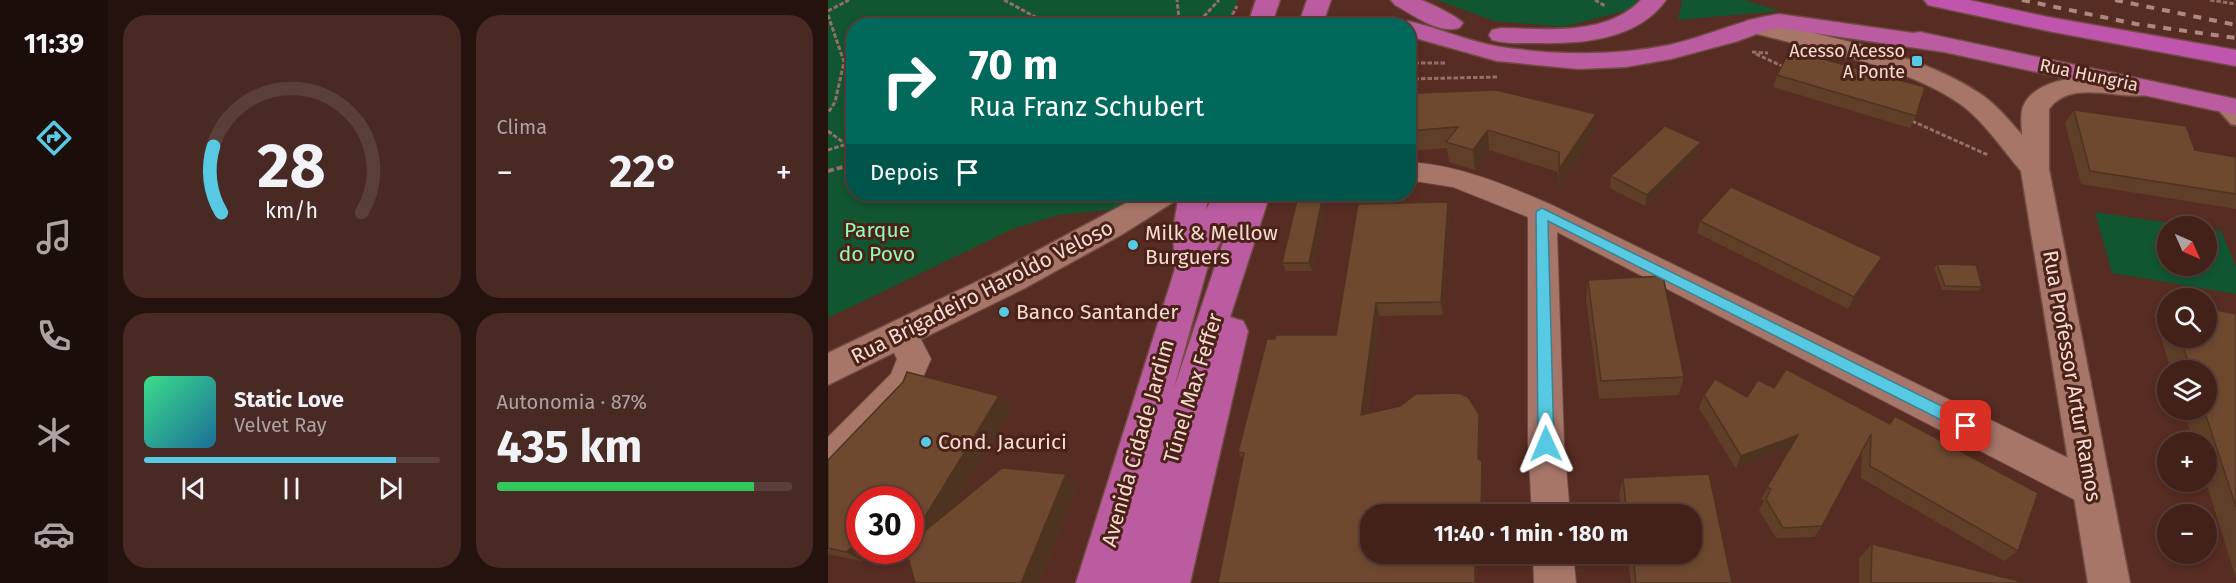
<!DOCTYPE html>
<html lang="pt">
<meta charset="utf-8">
<style>
:root{--surface:#41211a;--page:#482923;--text:#f1f3f6;--muted:#aea3a2;--line:#5a3e39;--accent:#57c9e2}
body{margin:0;font-family:"Fira Sans",sans-serif;background:var(--page);color:var(--text);height:100vh;display:flex;flex-direction:column;font-size:22px;white-space:nowrap}
*{box-sizing:border-box;margin:0}
p{font-size:20px;color:var(--muted)}
.icon{flex:none;width:33px;height:33px;fill:none;stroke:currentColor;stroke-width:2;stroke-linecap:round;stroke-linejoin:round}
.map{position:relative;flex:1;overflow:hidden}
.sheet{display:flex;flex-direction:column;gap:15px;padding:15px;background:#24120e;width:720px}
.sheet>*{flex:none}
.top-card{position:absolute;left:18px;top:18px;width:570px;height:183px;border-radius:24px;box-shadow:0 3px 9px #0003,0 0 0 2px var(--line);background:#00695c;color:#fff;overflow:hidden}
.needle{width:39px;rotate:135deg}
.fabs{position:absolute;left:1329px;top:216px;display:grid;gap:12px}
.fabs a{display:grid;place-items:center;width:60px;height:60px;border-radius:50%;background:var(--surface);box-shadow:0 3px 9px #0003,0 0 0 2px var(--line);font-size:30px}
.speed{position:absolute;left:18px;top:486px;display:flex;gap:12px;font-size:30px;font-weight:700;text-align:center}
.speed>*{display:grid;place-content:center;width:78px;height:78px;border-radius:50%;background:var(--surface);box-shadow:0 3px 9px #0003,0 0 0 2px var(--line);line-height:1}
.speed .limit{border:9px solid #d22;background:#fff;color:#111}
.pin{position:absolute;display:grid;place-items:center;width:51px;height:51px;color:#fff;margin:-26px;border-radius:12px;box-shadow:0 3px 9px #0006}
.me{position:absolute;width:66px;margin:-33px;rotate:359deg;stroke-linejoin:round;filter:drop-shadow(0 0 4px #0008)}
.turn{display:flex;align-items:center;gap:21px;height:126px;padding:0 24px;font-size:27px}
.turn .icon{width:78px;height:78px;stroke-width:2.5}
.turn b{display:block;font-size:42px;line-height:51px}
.then{display:flex;align-items:center;height:57px;padding:0 24px;background:#0003;gap:12px;font-size:22px}
.big{font-size:45px;font-weight:700;line-height:1.1}
.sheet .widget{flex:1;display:flex;flex-direction:column;justify-content:center;gap:9px;min-width:0;padding:0 21px;border-radius:24px;background:var(--page)}
.sheet .dial{align-items:center;gap:0}
.dial svg{height:156px;overflow:visible;fill:none;stroke:var(--line);stroke-width:7;stroke-linecap:round;text-anchor:middle}
.dial text{fill:var(--text);stroke:none}
.song{display:flex;align-items:center;gap:18px}
.cover{width:72px;height:72px;border-radius:9px;background:linear-gradient(135deg,hsl(150 70% 55%),hsl(200 70% 35%))}
.played{height:6px;border-radius:3px;background:linear-gradient(90deg,var(--accent) 85%,var(--line) 85%)}
.keys{display:flex;justify-content:space-around;direction:ltr}
.heat{display:flex;justify-content:space-between;align-items:center;font-size:33px;direction:ltr}
.charge{height:9px;border-radius:4px;background:linear-gradient(90deg,#34c759 87%,var(--line) 0)}
.sheet .tiles{flex:1;display:grid;gap:15px;grid-template-columns:repeat(2,1fr)}
.trip{position:absolute;left:532px;top:504px;width:342px;height:60px;border-radius:24px;background:var(--surface);box-shadow:0 3px 9px #0003,0 0 0 2px var(--line);font-weight:700;line-height:60px;text-align:center}
main{display:flex;flex:1;min-height:0}
.dock{display:flex;flex-direction:column;width:108px;justify-content:space-around;align-items:center;background:#1a0d0a;color:var(--muted)}
.dock .icon{width:42px;height:42px}
.dock .on{color:var(--accent)}
.dock b{font-size:27px;color:var(--text)}
.map>svg:first-child{display:block}
.green{fill:#125531}
.lines{fill:none;stroke-linecap:round;stroke-linejoin:round}
.service-casing{stroke:#6f4b42;stroke-width:4}
.minor-casing{stroke:#6f4b42;stroke-width:2}
.tertiary-casing{stroke:#6f4b42;stroke-width:3}
.trunk-casing{stroke:#6f4b42;stroke-width:3}
.motorway-casing{stroke:#6f4b42;stroke-width:3}
.path-far1{stroke:#946f66;stroke-width:3;stroke-dasharray:4.5 2;stroke-linecap:butt}
.path{stroke:#946f66;stroke-width:4;stroke-dasharray:6 3;stroke-linecap:butt}
.service{fill:#a77669;fill-rule:evenodd}
.minor{fill:#a77669;fill-rule:evenodd}
.tertiary{fill:#a77669;fill-rule:evenodd}
.trunk{fill:#bb5ca0;fill-rule:evenodd}
.motorway{fill:#c055ad;fill-rule:evenodd}
.rail{stroke:#ac8a81;stroke-width:4;stroke-dasharray:8 8;stroke-linecap:butt}
.wall{fill:#5f3f28}
.shaded-wall{fill:#4e3321}
.building{fill:#6f492f;stroke:#4e3321;stroke-width:1.5}
.route{fill:#57c9e2;stroke:#398393;stroke-width:1.5}
.poi-dot{fill:#57c9e2;stroke:#4b2218;stroke-width:2}
.labels{text-anchor:middle;stroke-width:6;stroke-linejoin:round;paint-order:stroke}
.far-poi-label{font-size:18px;fill:#f6dbd3;stroke:#4b2218;text-anchor:end}
.far-street-label{font-size:18px;fill:#f6dbd3;stroke:#4b2218}
.park-label{font-size:21px;fill:#91fab7;stroke:#4b2218}
.poi-label{font-size:21px;fill:#f6dbd3;stroke:#4b2218;text-anchor:start}
.street-label{font-size:21px;fill:#f6dbd3;stroke:#4b2218}
</style>
<main>
<nav class="dock">
<b>11:39</b>
<svg class="icon on" aria-label="directions" viewBox="0 0 24 24"><path d="M12 3l9 9-9 9-9-9zM9 14v-3h6M13 9l2 2-2 2"/></svg>
<svg class="icon" aria-label="music" viewBox="0 0 24 24"><path d="M9 18V5l10-2v13"/><circle cx="6" cy="18" r="3"/><circle cx="16" cy="16" r="3"/></svg>
<svg class="icon" aria-label="phone" viewBox="0 0 24 24"><path d="M5 4h4l2 5-3 2q2 4 5 5l2-3 5 2v4C11 20 4 13 5 4z"/></svg>
<svg class="icon" aria-label="climate" viewBox="0 0 24 24"><path d="M12 3v18M4 7l16 10M4 17L20 7"/></svg>
<svg class="icon" aria-label="car" viewBox="0 0 24 24"><path d="M5 17H2v-5l4-1 3-4h7l3 4 3 1v5h-3M9 17h6M6 11h13"/><circle cx="7" cy="17" r="2"/><circle cx="17" cy="17" r="2"/></svg>
</nav>
<section class="sheet">
<div class="tiles">
<div class="widget dial"><svg viewBox="0 0 100 80">
<path d="M14 69A42 42 0 1 1 86 69"/>
<path d="M14 69A42 42 0 0 1 10 35" stroke="#57c9e2"/>
<text x="50" y="56" font-size="32" font-weight="700">28</text>
<text x="50" y="72" font-size="11">km/h</text>
</svg></div>
<div class="widget"><p>Clima</p>
<div class="heat"><a>−</a><b class="big">22°</b><a>+</a></div>
</div>
<div class="widget">
<div class="song"><i class="cover"></i><div><b>Static Love</b><p>Velvet Ray</p></div></div>
<div class="played"></div>
<div class="keys"><svg class="icon" aria-label="previous" viewBox="0 0 24 24"><path d="M18 5L8 12l10 7zM5 5v14"/></svg><svg class="icon" aria-label="pause" viewBox="0 0 24 24"><path d="M8 5v14M16 5v14"/></svg><svg class="icon" aria-label="next" viewBox="0 0 24 24"><path d="M6 5l10 7-10 7zM19 5v14"/></svg></div>
</div>
<div class="widget"><p>Autonomia · 87%</p><b class="big">435 km</b><div class="charge"></div></div>
</div>
</section>
<div class="map">
<svg width="1408" height="583" viewBox="0 0 1408 583">
<rect width="100%" height="100%" fill="#572c22"/>
<g class="green">
<path d="M0 0H410L399 25 26 26V194H321L289 209 231 215 187 228 0 318Z"/>
<path d="M609 0H809L804 9 735 27 666 21Z"/>
<path d="M854 0H917L952 11 850 20Z"/>
<path d="M1267 212 1362 226H1340V266H1378L1379 229 1393 231 1408 266V294L1284 273Z"/>
</g>
<g class="lines">
<g class="service-casing">
<path id="service" d="M1392 100 1397 101 1408 113V125L1403 124 1385 104Z"/>
</g>
<g class="minor-casing">
<g id="minor">
<path d="M580 162C632 165 678 185 724 205L1277 476 1283 489 1277 502 1264 507 1251 502 729 232 736 444 742 514H704L700 444V217L625 187 580 180Z"/>
<path d="M74 322 86 326 103 359 88 393 13 474 0 479V437L63 374 69 359 58 335 62 326Z"/>
<path d="M705 554H745L748 583H706Z"/>
</g>
</g>
<g class="tertiary-casing">
<g id="tertiary">
<path d="M926 19C996 36 1092 53 1151 93 1168 104 1181 120 1194 135 1194 127 1192 115 1195 107 1210 69 1293 74 1325 82L1329 88 1325 94C1294 102 1244 77 1221 109V169L1302 583H1260L1193 171C1174 149 1158 124 1135 106 1079 65 984 49 918 31L914 26 918 21Z"/>
<path d="M315 194H352L347 201 293 235 197 288 0 385V353L173 270Z"/>
</g>
</g>
<g class="trunk-casing">
<g id="trunk">
<path d="M428 0H452L443 26H419Z"/>
<path d="M479 0H503L494 26H470Z"/>
<path d="M563 0C572 0 584 0 593 0 600 2 632 18 635 23L631 28C609 34 586 15 567 5Z"/>
<path d="M813 0H838C809 41 751 44 706 43 692 43 678 44 664 40L661 35 664 30 673 28C719 29 778 36 813 0Z"/>
<path d="M951 14 1085 33 1092 32 1408 99V115L1116 52 951 28 939 30 910 41 843 59 798 67 750 69 669 61 580 36V26H570L580 21C611 28 641 42 673 47 728 55 786 56 841 45 878 37 913 19 951 14Z"/>
<path d="M351 194H381L378 210 386 194H442L402 317 415 321 420 331 362 583H248L347 269 345 230ZM402 222 346 388 379 269Z"/>
</g>
</g>
<g class="motorway-casing">
<path id="motorway" d="M1096 0H1141L1220 17 1408 50V66L1220 31 1100 5Z"/>
</g>
<g class="path-far1">
<path d="M176 0 224 26"/>
<path d="M767 0 777 6"/>
<path d="M1382 0 1408 4"/>
<path d="M0 11 21 0"/>
<path d="M0 15 16 62 7 102 0 113"/>
<path d="M345 26 351 18 349 0"/>
<path d="M367 26 391 0"/>
<path d="M398 26 409 6"/>
<path d="M924 52 940 53"/>
<path d="M928 54 956 67"/>
<path d="M580 63H618"/>
<path d="M580 79 669 77"/>
<path d="M1084 121 1160 155"/>
<path d="M0 131 16 143"/>
<path d="M0 150 26 142"/>
</g>
<path class="path" d="M0 171 26 164"/>
<use href="#service" class="service"/>
<use href="#minor" class="minor"/>
<use href="#tertiary" class="tertiary"/>
<use href="#trunk" class="trunk"/>
<use href="#motorway" class="motorway"/>
<g class="rail">
<path d="M1194 0 1308 24 1408 38"/>
<path d="M1287 0 1408 25"/>
</g>
</g>
<g class="wall">
<path d="M949 75 1088 116 1082 128 945 87Z"/>
<path d="M580 95 766 134 730 189V172L661 150 647 170 621 162 619 148 580 151Z"/>
<path d="M1246 110 1367 150 1408 157V209L1253 184 1237 123Z"/>
<path d="M873 142 870 154 817 206 782 188 783 176Z"/>
<path d="M494 200 497 208 484 271H458L454 263Z"/>
<path d="M620 202 621 216 615 315 552 316 539 414 652 426 651 460 655 472 654 514H543L649 554 648 583H390L415 460 410 452Z"/>
<path d="M872 221 1048 269 1020 309 869 233Z"/>
<path d="M1109 264 1154 287 1151 291 1114 290 1106 268Z"/>
<path d="M760 280 856 377 851 395 771 399 758 299Z"/>
<path d="M1340 302V338H1378L1408 314V579L1378 482V442H1366L1355 410H1378V370H1343L1326 315Z"/>
<path d="M946 388 1061 424 1067 416 1190 551 1176 561 1033 478 1034 450 994 526 986 537 948 538 931 510 936 501 933 499 962 447 908 469 871 408 876 395 919 397Z"/>
<path d="M184 409 125 508 250 485 211 583 82 500 32 550H52L37 562 0 554V460Z"/>
<path d="M881 474 904 583H803L799 554H864V514H794L791 494 795 478Z"/>
<path d="M1044 544 1198 583H1031V558Z"/>
</g>
<g class="shaded-wall">
<path d="M768 114 766 134 730 189 731 169Z"/>
<path d="M660 130 661 150 647 170 645 150Z"/>
<path d="M873 142 870 154 817 206 819 195Z"/>
<path d="M494 200 497 208 484 271 481 263Z"/>
<path d="M620 202 621 216 615 315 613 302Z"/>
<path d="M1054 257 1048 269 1020 309 1026 297Z"/>
<path d="M548 303 552 316 537 427 533 415Z"/>
<path d="M171 396 184 409 97 555 82 546V541Z"/>
<path d="M651 414 652 426 651 470 650 459Z"/>
<path d="M970 435 963 447 908 469 913 456Z"/>
<path d="M654 461 655 472 654 514H653Z"/>
<path d="M238 474 250 485 211 583H193Z"/>
<path d="M32 541V550H52L37 562 18 552Z"/>
<path d="M647 554H649L648 583H647Z"/>
</g>
<g class="building">
<path d="M962 50 1097 87 1088 116 949 75Z"/>
<path d="M668 90 768 114 731 169V152L660 130 645 150 618 142 630 127 580 131V95L592 93Z"/>
<path d="M1246 110 1358 126 1367 150 1408 157V194L1262 171Z"/>
<path d="M837 126 873 142 819 195 783 176Z"/>
<path d="M903 187 1054 257 1026 297 872 221Z"/>
<path d="M469 200H494L481 263H454Z"/>
<path d="M620 202 613 302 548 303 533 415 572 406 588 394 631 393 640 397 651 414 650 459 654 461 653 514H543V554H647V583H390L416 453 410 452 439 339H447L448 335H508L530 204Z"/>
<path d="M1109 264 1148 265 1154 287 1117 286Z"/>
<path d="M835 276 856 377 773 381 760 280Z"/>
<path d="M1378 308 1408 314V507L1376 410H1378V370H1363L1352 338H1378Z"/>
<path d="M958 369 1062 424 1067 416 1210 493 1190 551 1042 466 1043 434 994 526 955 528 938 499 943 489 939 487 970 435 913 456 876 395 887 379 919 397 930 380 946 388Z"/>
<path d="M79 372 171 396 82 541V500H32V541L18 552 0 548V460L75 382Z"/>
<path d="M174 468 238 474 193 583H87L78 550H82V543Z"/>
<path d="M881 474 904 583H808L805 554H864V514H799L795 478Z"/>
<path d="M1044 544 1198 583H1043Z"/>
</g>
<path class="route" d="M714 208 1144 421 1146 426 1144 430 1138 432 1133 430 720 221 726 444 723 449 718 451 712 449 710 444 708 212Z"/>
<g class="poi-dot">
<rect x="1083" y="55" width="12" height="12" rx="3"/>
<circle cx="305" cy="245" r="6"/>
<circle cx="176" cy="312" r="6"/>
<circle cx="98" cy="442" r="6"/>
</g>
<g class="labels">
<g class="far-poi-label">
<text x="1077" y="57">Acesso Acesso<tspan x="1077" dy="21">A Ponte</tspan></text>
</g>
<g class="far-street-label">
<text transform="translate(1261 75) rotate(12)" y="6">Rua Hungria</text>
</g>
<g class="park-label">
<text x="49" y="237">Parque<tspan x="49" dy="24">do Povo</tspan></text>
</g>
<g class="poi-label">
<text x="317" y="240">Milk &amp; Mellow<tspan x="317" dy="24">Burguers</tspan></text>
<text x="188" y="319">Banco Santander</text>
<text x="110" y="449">Cond. Jacurici</text>
</g>
<g class="street-label">
<text transform="translate(154 292) rotate(-27)" y="7">Rua Brigadeiro Haroldo Veloso</text>
<text transform="translate(1244 376) rotate(80)" y="7">Rua Professor Artur Ramos</text>
<text transform="translate(365 388) rotate(-73)" y="7">Túnel Max Feffer</text>
<text transform="translate(310 443) rotate(-74)" y="7">Avenida Cidade Jardim</text>
</g>
</g>
</svg>
<div class="fabs">
<a><svg class="needle" viewBox="-14 -14 28 28"><path d="M0-13l5 13h-10z" fill="#e53935"/><path d="M0 13l5-13h-10z" fill="#aea3a2"/></svg></a>
<a><svg class="icon" aria-label="search" viewBox="0 0 24 24"><circle cx="10" cy="10" r="6"/><path d="M15 15l6 6"/></svg></a>
<a><svg class="icon" aria-label="layers" viewBox="0 0 24 24"><path d="M12 4l9 5-9 5-9-5zM3 14l9 5 9-5"/></svg></a>
<a>+</a>
<a>−</a>
</div>
<div class="speed"><div class="limit">30</div></div>
<div class="pin" style="left:1138px;top:426px;background:#d93025"><svg class="icon" aria-label="arrive" viewBox="0 0 24 24"><path d="M6 21V4h12l-3 4 3 4H6"/></svg></div>
<svg class="me" style="left:718px;top:444px" viewBox="-20 -20 40 40"><path d="M0-17L14 15 0 8-14 15z" fill="#57c9e2" stroke="#fff" stroke-width="4"/></svg>
<div class="trip">11:40 · 1 min · 180 m</div>
<div class="top-card">
<div class="turn"><svg class="icon" aria-label="right" viewBox="0 0 24 24"><path d="M7 20v-9h11M14 6l5 5-5 5"/></svg><div><b>70 m</b>Rua Franz Schubert</div></div>
<div class="then">Depois<svg class="icon" aria-label="arrive" viewBox="0 0 24 24"><path d="M6 21V4h12l-3 4 3 4H6"/></svg></div>
</div>
</div>
</main>
